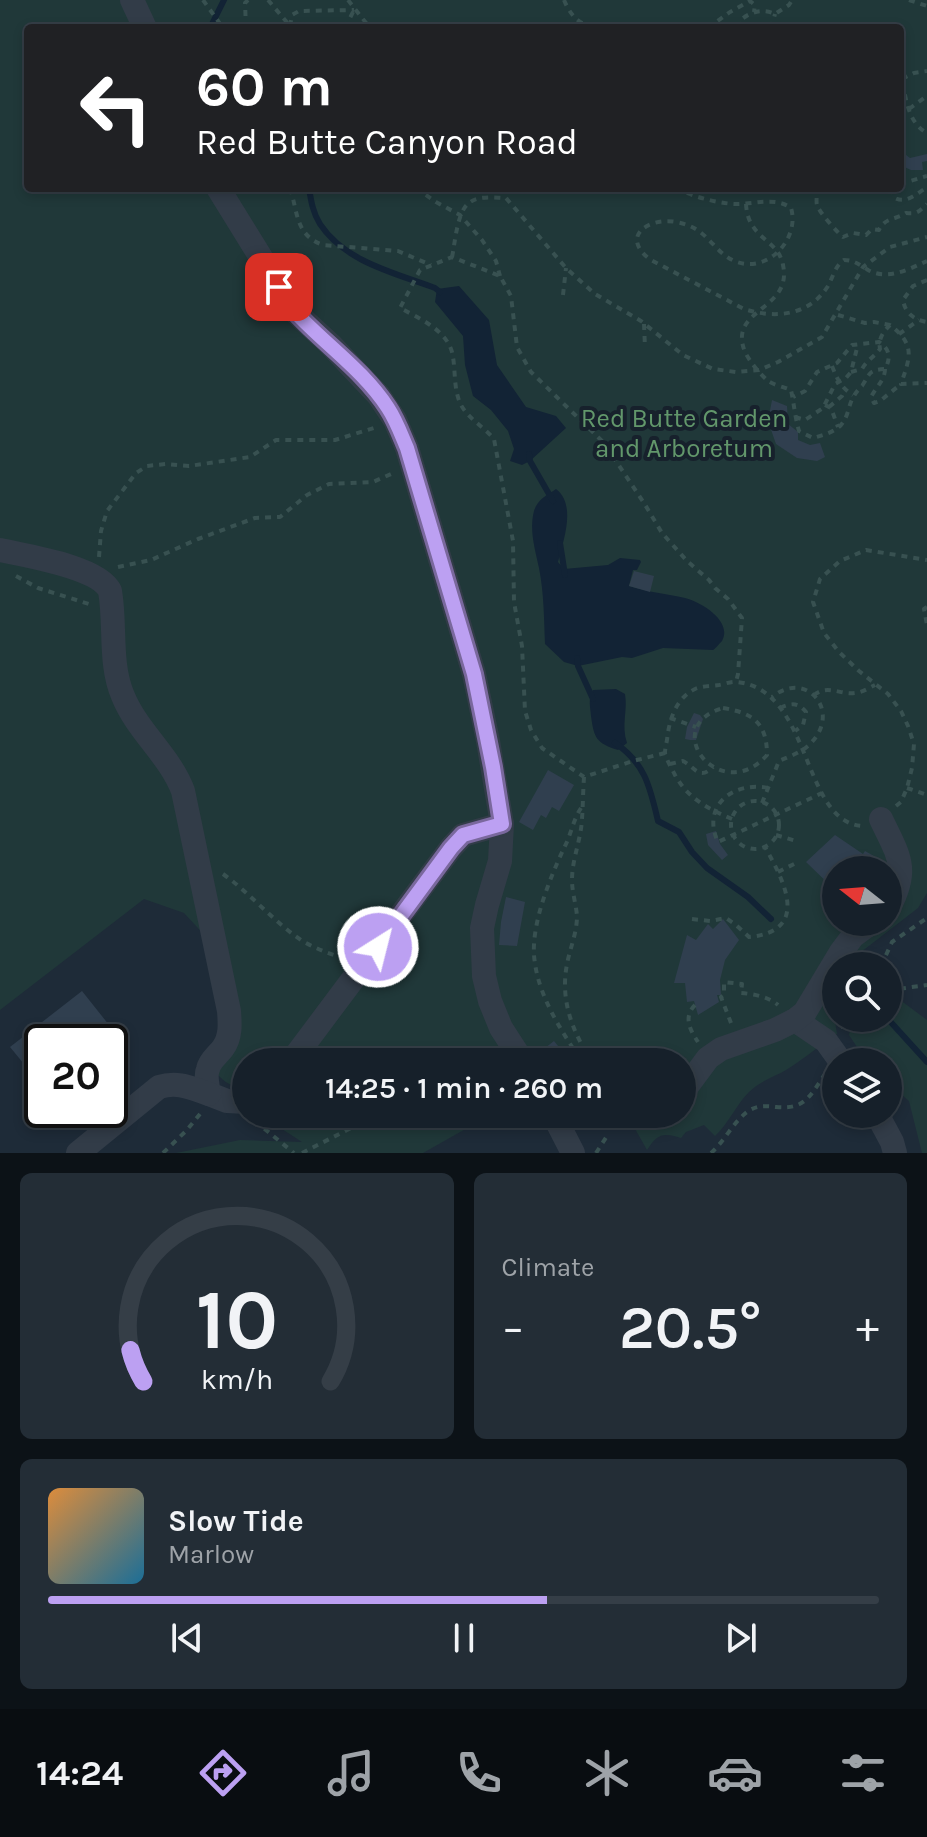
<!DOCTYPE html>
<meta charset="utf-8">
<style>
:root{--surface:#16202a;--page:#232d36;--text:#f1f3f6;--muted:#9ea3a8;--line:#353e47;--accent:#bca0f2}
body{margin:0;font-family:Karla,sans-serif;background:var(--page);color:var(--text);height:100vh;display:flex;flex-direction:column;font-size:30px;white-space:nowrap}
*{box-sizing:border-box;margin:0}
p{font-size:26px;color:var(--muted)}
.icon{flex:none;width:44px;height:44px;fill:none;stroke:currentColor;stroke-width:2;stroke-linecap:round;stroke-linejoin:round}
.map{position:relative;height:1153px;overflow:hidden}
.sheet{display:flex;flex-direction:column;gap:20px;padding:20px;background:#0c1217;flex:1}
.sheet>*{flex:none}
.guide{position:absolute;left:24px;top:24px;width:880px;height:168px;border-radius:8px;box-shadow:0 4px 12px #0003,0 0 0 2px var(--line);background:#202124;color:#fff;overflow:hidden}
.needle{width:52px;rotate:287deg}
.tools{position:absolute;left:822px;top:856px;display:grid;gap:16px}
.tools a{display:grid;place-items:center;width:80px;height:80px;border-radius:50%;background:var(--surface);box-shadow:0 4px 12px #0003,0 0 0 2px var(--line);font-size:40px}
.speed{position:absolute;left:24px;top:1024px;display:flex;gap:16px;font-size:40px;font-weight:700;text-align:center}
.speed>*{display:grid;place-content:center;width:104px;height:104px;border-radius:50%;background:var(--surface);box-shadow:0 4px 12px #0003,0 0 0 2px var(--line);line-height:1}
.speed .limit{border:4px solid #111;border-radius:12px;background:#fff;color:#111}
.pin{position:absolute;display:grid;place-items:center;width:68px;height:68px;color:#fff;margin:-34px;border-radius:16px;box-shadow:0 4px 12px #0006}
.me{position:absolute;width:88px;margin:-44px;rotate:36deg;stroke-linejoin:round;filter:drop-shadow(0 0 6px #0008)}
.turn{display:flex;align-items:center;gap:28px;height:168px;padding:0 40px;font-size:36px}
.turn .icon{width:104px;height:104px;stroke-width:2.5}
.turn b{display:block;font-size:56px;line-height:68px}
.big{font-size:60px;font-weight:600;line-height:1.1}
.sheet .widget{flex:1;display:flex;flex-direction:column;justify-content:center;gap:12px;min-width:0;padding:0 28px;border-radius:12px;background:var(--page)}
.sheet .dial{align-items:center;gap:0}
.dial svg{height:208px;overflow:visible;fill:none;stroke:var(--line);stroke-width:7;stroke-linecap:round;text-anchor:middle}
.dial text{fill:var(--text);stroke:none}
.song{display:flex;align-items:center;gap:24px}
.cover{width:96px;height:96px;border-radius:12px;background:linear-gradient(135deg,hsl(30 70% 55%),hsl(200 70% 35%))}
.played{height:8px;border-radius:4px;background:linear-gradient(90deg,var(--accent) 60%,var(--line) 60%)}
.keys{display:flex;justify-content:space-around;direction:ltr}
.heat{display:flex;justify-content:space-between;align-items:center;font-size:44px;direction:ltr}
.sheet .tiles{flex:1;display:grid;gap:20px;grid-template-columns:1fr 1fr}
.widget:last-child{grid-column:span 2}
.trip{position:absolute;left:232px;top:1048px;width:464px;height:80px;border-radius:40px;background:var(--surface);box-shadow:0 4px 12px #0003,0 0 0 2px var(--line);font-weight:600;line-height:80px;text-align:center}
.tabs{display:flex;height:128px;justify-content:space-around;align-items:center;background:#090d11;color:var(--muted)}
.tabs .icon{width:56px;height:56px}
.tabs .current{color:var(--accent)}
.tabs b{font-size:36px;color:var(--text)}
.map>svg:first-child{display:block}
.green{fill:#203839;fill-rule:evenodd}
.water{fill:#122335}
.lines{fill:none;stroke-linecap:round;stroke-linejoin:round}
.stream{stroke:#122335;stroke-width:6}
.building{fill:#303f4f}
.path{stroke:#385151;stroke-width:4;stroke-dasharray:6 6;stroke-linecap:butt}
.minor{stroke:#323c48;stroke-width:24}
.route-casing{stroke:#7a689d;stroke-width:20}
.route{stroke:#bca0f2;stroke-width:14}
.labels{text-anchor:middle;stroke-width:8;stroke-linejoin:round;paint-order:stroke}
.park-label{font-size:26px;fill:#62976b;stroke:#17212c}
</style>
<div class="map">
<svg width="927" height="1153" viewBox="0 0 927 1153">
<rect width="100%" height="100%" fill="#1e2b38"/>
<g class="green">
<path d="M0 0H927V893L918 908 861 952 867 966H836L835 1021 837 1034C820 1045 804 1059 786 1070 774 1077 760 1081 749 1092 736 1105 729 1123 715 1136L704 1125 686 1132 681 1138C663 1132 657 1134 647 1150L634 1127 609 1114H682V1062H535L533 1060V1062H246V1087C229 1087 225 1082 213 1070L219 1041 223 955 184 913 144 899 0 1010ZM28 28H900V188H28ZM836 870H888V922H836Z"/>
<path d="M888 996 896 997 927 1020V1153H922L909 1101 888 1083V1062H867L849 1035 853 1018H888Z"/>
<path d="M262 1114H492L423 1153H176L240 1140 302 1142 265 1118Z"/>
</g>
<g class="water">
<path d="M459 286 489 320 497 365 526 407 556 416 566 428 530 461 522 465 510 461 514 449 508 431 491 410 473 396 465 365 463 336 435 302 437 289Z"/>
<path d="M556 489C577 505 563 541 558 562L564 569 608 565 620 558 640 560 641 562 637 570H633L629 586C648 592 667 594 685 598 701 602 733 621 722 641 721 642 714 650 713 650L663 648 632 658 622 657 578 666 564 662 545 644C544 619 544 593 539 568 535 549 529 530 534 511 537 500 547 495 556 489Z"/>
<path d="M616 689 625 694C628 710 621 725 627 743L618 750C596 743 594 738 591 716 590 705 588 700 593 690Z"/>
</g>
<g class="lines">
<g class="stream">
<path d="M210 28 224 0"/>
<path d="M309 188C311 201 313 213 320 224 345 262 395 273 435 288L440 292"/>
<path d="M529 454 530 461 553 501"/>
<path d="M560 543 565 575"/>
<path d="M577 658 578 666 593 699"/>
<path d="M615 743C645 763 650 787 658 821L679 832 692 852 707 868 748 897 771 919"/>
<path d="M887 1018 927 1062"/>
</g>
</g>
<g class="building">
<path d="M900 145 906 155 910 158 927 154V161L922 162 923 170H911L900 165Z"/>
<path d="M772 400 787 406 788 424 798 432V440L810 445 820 443 825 457 817 461 797 458 776 444 768 421Z"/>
<path d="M634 571 654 576 650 592 629 586Z"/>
<path d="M694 713 700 715 703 719 696 740H690L685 739 687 727Z"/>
<path d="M548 770 574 785 559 811 552 807 546 818 541 815 533 830 519 822Z"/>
<path d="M716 831 720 844 728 855 722 860 708 845 706 834Z"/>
<path d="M835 835 863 854 865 851 890 865 886 870H836V891L806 862Z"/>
<path d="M506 897 525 902 517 946 499 945 501 922Z"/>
<path d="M723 919 739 940 725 960 720 980 721 995H717L719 1002 698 1015 694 1001 687 1002 685 983H674L687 935 696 940 708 924 713 929Z"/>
<path d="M82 991 113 1030 109 1035 124 1054 118 1060 127 1071 110 1084V1042H42V1086L10 1047Z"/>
<path d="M554 1041 571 1062H542L536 1055Z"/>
</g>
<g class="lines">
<g class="path">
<path d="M203 0 223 28"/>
<path d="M268 0 290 26"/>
<path d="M348 0 370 28"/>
<path d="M564 0C580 39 607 24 640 28"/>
<path d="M909 0 927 6"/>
<path d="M290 26 292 15 299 11 354 10"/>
<path d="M246 28 245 3 248 0"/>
<path d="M345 28 354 10"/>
<path d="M708 28 730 12 750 1 755 5 754 12"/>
<path d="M741 28 739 22C748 12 763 8 775 14L789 5 792 0"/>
<path d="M771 28 775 14"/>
<path d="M900 71C906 92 905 121 927 133"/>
<path d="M902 79 914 73 927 71"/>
<path d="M909 109 927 96"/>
<path d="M900 184 927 176"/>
<path d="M290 188C298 212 295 235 323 245L398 251 431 265"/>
<path d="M416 188 436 202 460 215 482 240 496 261 500 276"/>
<path d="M676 188C694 197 713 202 733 204 752 205 775 196 791 208 800 238 769 273 737 262 712 253 710 228 676 222 648 217 619 237 651 260L744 309C775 319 809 316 828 286 833 277 835 266 844 260 854 260 860 265 868 270 888 281 909 269 927 261"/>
<path d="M821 188 817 191C817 193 816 203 817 205 819 212 837 232 843 237L853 233 866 235 872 229 879 230C885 217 896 220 906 213 918 214 918 212 927 204"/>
<path d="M861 188H865"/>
<path d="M891 188 895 198C906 204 916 194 926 188"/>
<path d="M746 204C748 240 778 238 783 265 793 311 727 308 745 352 750 362 760 374 768 381 774 385 784 387 791 390 794 404 795 417 799 431L813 438C823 435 833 433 841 425 849 416 848 405 854 396 856 392 859 389 862 386 870 374 868 370 885 369 891 358 890 349 879 342L852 345 837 363 817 372 805 391 793 397"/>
<path d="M452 257C455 244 457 211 469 203 478 195 495 198 506 198L566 268 595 294 641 321 683 355 713 369 736 372 759 370 778 362 822 337 863 267 890 247 927 237"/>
<path d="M927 280 913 286 903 300C905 313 914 320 927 322"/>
<path d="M563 295 566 268"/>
<path d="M838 315 865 323 874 322 890 325"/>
<path d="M644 324 645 348"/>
<path d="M899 334 919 320"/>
<path d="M832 366C837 378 840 387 853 395"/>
<path d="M885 369C885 380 876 387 871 397L874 403 880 401 901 384"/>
<path d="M851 372 862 369C867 360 874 357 880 349 878 339 883 332 890 325 916 345 910 357 901 384L927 383"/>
<path d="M825 405 831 408 838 427"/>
<path d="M829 407 842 396 845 390"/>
<path d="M795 417 805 420 823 408 835 384 846 378 851 372 858 344"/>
<path d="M99 557 101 531 107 511 136 473 147 466 166 464 189 466 250 457 276 440H335L374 428"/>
<path d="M118 567 151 560 198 539 255 518 280 517 307 495 329 484 373 482 391 474"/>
<path d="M16 576 38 588 89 604"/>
<path d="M927 607 924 609 927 625"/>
<path d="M814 695C828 684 840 695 855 693 863 692 869 688 875 685"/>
<path d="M723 708C753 713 767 723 767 755 721 807 657 727 723 708Z"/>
<path d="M780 708C791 703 798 702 806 712L803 725 795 731"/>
<path d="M670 718 696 727"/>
<path d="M665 753 633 761 584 777 542 748 531 730 525 711 522 646 514 602 513 541 494 439C483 426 467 418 460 403 453 386 456 369 452 352 446 330 419 318 400 308L420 270 452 257 500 276 511 296 517 347 531 372 604 443 644 503 662 533 687 561 709 580 715 588 728 599 742 618 738 674 736 682"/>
<path d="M670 764 683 761C695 767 699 781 713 767"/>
<path d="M584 777C583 791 583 805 582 819 581 840 572 859 572 880 572 892 576 904 577 916 577 933 570 948 567 964 560 1000 572 1031 592 1062"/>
<path d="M768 788C733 781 701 806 718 842L822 793"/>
<path d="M907 788 927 795"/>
<circle cx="755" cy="825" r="24"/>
<path d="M762 803 779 761C790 756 803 752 811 743 842 711 806 669 772 697"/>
<path d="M896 806 901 802 907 788 912 768 914 744 908 726 901 711 888 694 859 671 839 652 824 633 813 602 820 579 840 561 866 550 927 560"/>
<path d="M581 808C573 820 571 835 564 848 550 878 532 922 534 955 537 995 561 1030 582 1062"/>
<path d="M732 819C709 809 688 799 675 775 672 769 666 759 665 753 665 749 666 745 667 740 669 721 675 699 695 689 702 686 712 686 719 685 725 684 732 681 737 682 813 690 801 823 863 826"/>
<path d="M776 835 796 841"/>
<path d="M778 872 798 862"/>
<path d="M223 874C251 894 273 921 301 940 314 948 328 953 342 958"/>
<path d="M692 919 710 921 726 918 736 925 749 937C811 931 784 881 765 847"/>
<path d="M881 966 892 942 927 918"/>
<path d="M888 988 898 989 927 985"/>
<path d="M695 1005C683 1017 690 1030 698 1042"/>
<path d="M731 1023 721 997 724 995V982L742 984 741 993C754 994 769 997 778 1005"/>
<path d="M843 1029 845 1018"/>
<path d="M255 1121 294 1153"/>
<path d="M163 1153 186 1131 200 1114"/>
<path d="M302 1153 353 1127 391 1114"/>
<path d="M596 1153 609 1133"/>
<path d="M711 1153C725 1141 734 1120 750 1110 759 1105 766 1106 776 1107 805 1110 810 1096 825 1074"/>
</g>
<g class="minor">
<path d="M132 0 145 28"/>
<path d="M218 188 294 311 331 345 379 396 395 420 407 448 474 674 488 741 502 824 500 861 487 905 482 928 484 976 490 1001 501 1028 523 1062"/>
<path d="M0 550C27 556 99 567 110 591 116 625 109 664 123 696 137 731 170 756 183 791L229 1011C230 1024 231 1037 223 1048 218 1055 210 1060 208 1069 205 1076 208 1087 209 1094L227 1101 246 1102"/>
<path d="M881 819C899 857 910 869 888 909"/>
<path d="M795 1020 826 1041 841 1062"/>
<path d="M291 1062 451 848 463 835 502 824"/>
<path d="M682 1093 708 1058 721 1049 775 1030 795 1020 805 1012 841 952 853 936 872 922"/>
<path d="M553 1114 573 1153"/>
<path d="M877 1114 892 1142 895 1153"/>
<path d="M619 1118H644L662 1114"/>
<path d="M78 1153 159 1087C178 1081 191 1088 209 1094"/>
</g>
</g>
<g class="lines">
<g class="route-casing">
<path id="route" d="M279 287C284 295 289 306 296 313 326 345 364 371 388 408 396 420 401 434 407 448L474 674 493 767 502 824 463 835 451 848 378 947"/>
</g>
<use href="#route" class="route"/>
</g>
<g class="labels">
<g class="park-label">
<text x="684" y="427">Red Butte Garden<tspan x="684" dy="30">and Arboretum</tspan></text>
</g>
</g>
</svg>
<div class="tools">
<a><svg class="needle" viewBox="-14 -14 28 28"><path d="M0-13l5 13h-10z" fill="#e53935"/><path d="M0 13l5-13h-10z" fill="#9ea3a8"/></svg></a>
<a><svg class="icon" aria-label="search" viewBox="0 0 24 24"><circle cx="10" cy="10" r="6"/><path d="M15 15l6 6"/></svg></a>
<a><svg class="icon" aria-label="layers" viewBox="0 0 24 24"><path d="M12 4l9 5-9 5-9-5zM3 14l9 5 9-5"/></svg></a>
</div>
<div class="speed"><div class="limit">20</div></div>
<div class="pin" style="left:279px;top:287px;background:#d93025"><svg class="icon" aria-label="arrive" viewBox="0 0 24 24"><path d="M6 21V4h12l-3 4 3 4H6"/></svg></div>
<svg class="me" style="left:378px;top:947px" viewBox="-20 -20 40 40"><circle r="17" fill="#bca0f2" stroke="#fff" stroke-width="3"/><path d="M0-11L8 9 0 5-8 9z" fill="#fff"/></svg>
<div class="trip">14:25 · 1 min · 260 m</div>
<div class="guide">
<div class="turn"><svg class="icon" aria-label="left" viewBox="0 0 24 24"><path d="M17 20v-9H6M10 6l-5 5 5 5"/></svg><div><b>60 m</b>Red Butte Canyon Road</div></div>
</div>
</div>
<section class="sheet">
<div class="tiles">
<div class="widget dial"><svg viewBox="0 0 100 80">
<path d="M14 69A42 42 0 1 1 86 69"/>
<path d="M14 69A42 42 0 0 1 9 57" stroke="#bca0f2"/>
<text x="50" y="56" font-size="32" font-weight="700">10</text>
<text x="50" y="72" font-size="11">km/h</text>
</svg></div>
<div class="widget"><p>Climate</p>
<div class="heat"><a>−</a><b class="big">20.5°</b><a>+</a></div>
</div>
<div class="widget">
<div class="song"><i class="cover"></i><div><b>Slow Tide</b><p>Marlow</p></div></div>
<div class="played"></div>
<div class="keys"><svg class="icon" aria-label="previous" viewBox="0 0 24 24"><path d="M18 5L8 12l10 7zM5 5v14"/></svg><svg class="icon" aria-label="pause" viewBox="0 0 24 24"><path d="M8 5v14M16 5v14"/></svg><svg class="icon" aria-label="next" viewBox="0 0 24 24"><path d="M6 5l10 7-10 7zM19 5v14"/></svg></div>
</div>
</div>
</section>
<nav class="tabs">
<b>14:24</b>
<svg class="icon current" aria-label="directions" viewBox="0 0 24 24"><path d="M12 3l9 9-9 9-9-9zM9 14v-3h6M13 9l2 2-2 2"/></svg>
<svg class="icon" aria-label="music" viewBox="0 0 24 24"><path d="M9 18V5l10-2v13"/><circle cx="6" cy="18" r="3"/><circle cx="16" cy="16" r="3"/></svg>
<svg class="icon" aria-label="phone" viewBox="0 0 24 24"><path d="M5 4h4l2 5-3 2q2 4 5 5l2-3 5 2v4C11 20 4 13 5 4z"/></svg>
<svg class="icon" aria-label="climate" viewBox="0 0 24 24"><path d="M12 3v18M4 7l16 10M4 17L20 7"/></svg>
<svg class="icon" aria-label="car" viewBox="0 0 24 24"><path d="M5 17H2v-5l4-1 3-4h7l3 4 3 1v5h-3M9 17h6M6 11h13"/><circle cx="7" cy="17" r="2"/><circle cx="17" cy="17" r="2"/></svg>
<svg class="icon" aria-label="filters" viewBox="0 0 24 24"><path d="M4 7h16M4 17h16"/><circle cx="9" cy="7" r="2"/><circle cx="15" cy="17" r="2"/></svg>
</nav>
